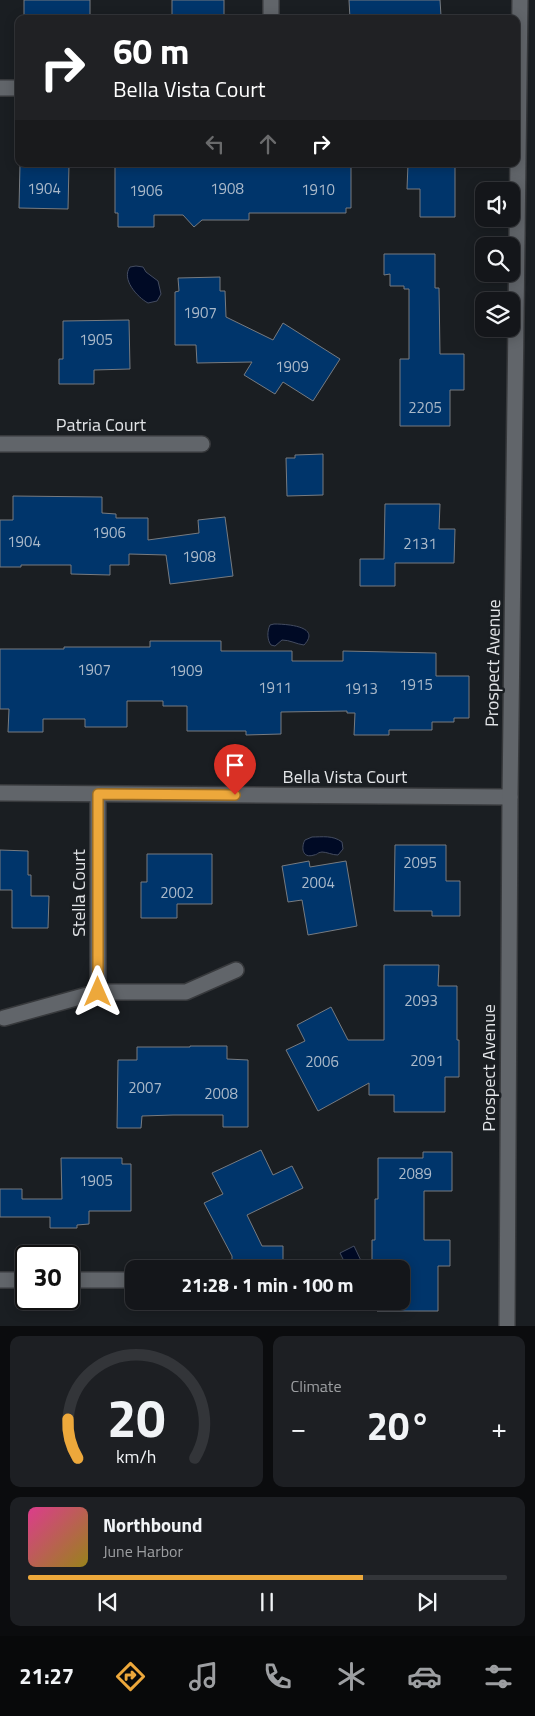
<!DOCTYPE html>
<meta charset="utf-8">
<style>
:root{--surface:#14161a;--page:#1d1f23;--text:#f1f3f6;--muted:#9d9fa2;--line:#333539;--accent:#eda83b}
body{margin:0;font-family:"Titillium Web",sans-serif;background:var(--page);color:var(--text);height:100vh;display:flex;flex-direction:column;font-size:19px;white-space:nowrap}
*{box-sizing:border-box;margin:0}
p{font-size:16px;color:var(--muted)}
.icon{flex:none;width:28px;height:28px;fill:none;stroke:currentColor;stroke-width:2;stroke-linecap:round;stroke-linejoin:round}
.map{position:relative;height:1326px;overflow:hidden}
.sheet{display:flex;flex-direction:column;gap:10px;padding:10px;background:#0b0c0e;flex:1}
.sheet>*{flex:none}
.top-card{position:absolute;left:15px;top:15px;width:505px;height:152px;border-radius:10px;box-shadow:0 2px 12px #0003,0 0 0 1px var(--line);background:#202124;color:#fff;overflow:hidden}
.buttons{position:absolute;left:475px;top:182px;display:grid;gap:10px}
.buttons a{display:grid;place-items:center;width:45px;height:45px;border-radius:10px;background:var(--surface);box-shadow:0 2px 12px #0003,0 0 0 1px var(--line);font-size:25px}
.speed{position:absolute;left:15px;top:1245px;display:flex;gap:10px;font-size:25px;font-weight:700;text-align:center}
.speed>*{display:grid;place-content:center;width:65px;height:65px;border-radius:50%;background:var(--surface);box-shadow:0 2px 12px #0003,0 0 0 1px var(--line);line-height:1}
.speed .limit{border:2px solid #111;border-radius:8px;background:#fff;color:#111}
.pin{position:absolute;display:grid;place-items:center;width:42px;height:42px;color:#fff;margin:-51px -21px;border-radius:50% 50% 50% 0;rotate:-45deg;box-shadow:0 0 5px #0007}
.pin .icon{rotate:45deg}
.me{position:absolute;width:55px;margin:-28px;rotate:0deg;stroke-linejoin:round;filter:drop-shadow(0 0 4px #0008)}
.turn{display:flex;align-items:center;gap:18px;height:105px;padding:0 15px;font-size:22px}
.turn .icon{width:65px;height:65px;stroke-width:2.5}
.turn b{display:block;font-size:35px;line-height:42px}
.lanes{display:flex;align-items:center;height:48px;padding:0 15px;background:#0003;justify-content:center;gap:25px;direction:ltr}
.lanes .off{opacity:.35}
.big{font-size:38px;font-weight:700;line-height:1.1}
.sheet .card{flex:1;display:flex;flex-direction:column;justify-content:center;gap:8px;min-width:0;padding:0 18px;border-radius:10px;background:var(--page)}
.sheet .dial{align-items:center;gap:0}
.dial svg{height:130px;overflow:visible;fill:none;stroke:var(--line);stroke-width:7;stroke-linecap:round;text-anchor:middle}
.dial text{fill:var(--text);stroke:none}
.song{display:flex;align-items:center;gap:15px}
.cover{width:60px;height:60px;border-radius:8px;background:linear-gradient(135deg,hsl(330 70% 55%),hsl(50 70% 35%))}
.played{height:5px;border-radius:2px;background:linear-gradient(90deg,var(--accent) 70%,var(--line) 70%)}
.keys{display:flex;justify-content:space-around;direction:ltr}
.heat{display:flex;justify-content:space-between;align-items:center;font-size:28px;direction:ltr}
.sheet .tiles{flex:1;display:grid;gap:10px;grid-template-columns:1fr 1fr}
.card:last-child{grid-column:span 2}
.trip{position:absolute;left:125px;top:1260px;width:285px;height:50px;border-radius:10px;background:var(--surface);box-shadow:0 2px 12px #0003,0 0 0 1px var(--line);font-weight:700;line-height:50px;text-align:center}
.dock{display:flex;height:80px;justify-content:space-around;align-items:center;background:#08090a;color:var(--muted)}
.dock .icon{width:35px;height:35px}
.dock .on{color:var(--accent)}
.dock b{font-size:22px;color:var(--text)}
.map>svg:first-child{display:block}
.water{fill:#000a25;stroke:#444c60}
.building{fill:#00356b;stroke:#777b80}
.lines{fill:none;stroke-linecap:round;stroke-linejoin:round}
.street-casing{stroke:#37393c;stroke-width:18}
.street{stroke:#61656a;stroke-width:15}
.route-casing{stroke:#9a6d26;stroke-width:12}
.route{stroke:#eda83b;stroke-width:9}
.labels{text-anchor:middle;stroke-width:5;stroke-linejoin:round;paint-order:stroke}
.number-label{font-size:15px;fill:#aab9c9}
.street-label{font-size:18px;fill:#e3e5e8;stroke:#1a1e22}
</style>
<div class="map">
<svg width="535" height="1326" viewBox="0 0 535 1326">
<rect width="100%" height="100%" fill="#1a1e22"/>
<g class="water">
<path d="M136 266 143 267 146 272 158 281 161 294 157 301 148 303C137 297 121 279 130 267Z"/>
<path d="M274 624C286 624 322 626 304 645 296 644 290 640 282 640L275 646 271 645C267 640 267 631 270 625Z"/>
<path d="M312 837C322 837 333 835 342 842L343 849 338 855C332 855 327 852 322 852 316 853 319 854 314 855 302 859 301 847 305 840Z"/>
<path d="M354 1246 365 1269H348L340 1253Z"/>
</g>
<g class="building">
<rect x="24" y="0" width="66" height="19"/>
<rect x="172" y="0" width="52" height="19"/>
<path d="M349 0H440L441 16 398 17V19H350Z"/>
<path d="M20 164H69L68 209 19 208Z"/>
<path d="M115 164H351V208H346V213H249V220H202L194 227 183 215H154V227H118V213H115Z"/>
<path d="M408 164H455V217H420V189H407Z"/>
<path d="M384 254H435V288H439L440 354H464V390H450V426H400V359H409V289H404V286H390V274L384 275Z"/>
<path d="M220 277V291H225L226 317 273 340 283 323 340 359 313 401 283 382 275 394 244 375 252 362 197 363 196 345H175V292L179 291 178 278Z"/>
<path d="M129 320 130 369 94 370V384H59V359H63V321Z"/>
<path d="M323 454V495L287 496 286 458H295V455Z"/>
<path d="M13 496 102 497V513L116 514V518H148V540L199 533 198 520 225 517 233 576 170 584 166 555 129 554V565H110V575L71 574V565H21V567H0V520H13Z"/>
<path d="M385 504H440L439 529H455L454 563H395V586H360V559H384Z"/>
<path d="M150 641H221V651H292V661H343V651L436 653V676H469V718H454V722H432V730H389V735H354L355 713H347V711L281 712V734L246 735V731H187V706H163V701H127V727H85V719H43V732H8L9 709H0V649H64V647H150Z"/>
<path d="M395 845H446V881H460V916H432V911H394Z"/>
<path d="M0 850 28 851V875H31V896H49L48 928H12V890H0Z"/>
<path d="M147 854H212V904H177V918H141V882H147Z"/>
<path d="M309 861 310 867 346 861 357 926 308 935 302 900 288 902 282 866Z"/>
<path d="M384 965H439L438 986H457V1040H459V1077H445V1112H394V1095H369V1083L318 1111 286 1050 305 1041 297 1025 331 1007 348 1040H384Z"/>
<path d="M190 1046H227V1059L248 1060V1127H223V1115H173L142 1116 141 1128H117L118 1060H137V1047H190Z"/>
<path d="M261 1150 273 1175 292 1166 303 1188 247 1215 262 1246H283V1269H232V1256L204 1203 223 1194 212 1173Z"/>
<path d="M423 1152H452V1191H424V1240H450V1266H438V1311H377V1301H401V1269H372V1240H375V1199H378V1158H423Z"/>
<path d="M61 1158H122V1164H131V1211H89V1224L77 1225V1228H50V1217H0V1189H22V1199H62Z"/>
</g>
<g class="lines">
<g class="street-casing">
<g id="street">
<path d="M271 19V0"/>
<path d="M0 88H19"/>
<path d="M0 444H202"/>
<path d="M0 793 510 797"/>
<path d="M98 794V992"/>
<path d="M4 1018 98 992H186L236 970"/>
<path d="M0 1280H26"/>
<path d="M69 1280H134"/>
<path d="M507 1326 510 797 520 0"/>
</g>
</g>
<use href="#street" class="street"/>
</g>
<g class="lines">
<g class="route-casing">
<path id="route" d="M98 992V794L235 795"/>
</g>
<use href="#route" class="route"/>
</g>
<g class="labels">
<g class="number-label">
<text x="44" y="194">1904</text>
<text x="227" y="194">1908</text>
<text x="318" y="195">1910</text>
<text x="146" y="196">1906</text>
<text x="200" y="318">1907</text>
<text x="96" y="345">1905</text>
<text x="292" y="372">1909</text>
<text x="425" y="413">2205</text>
<text x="109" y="538">1906</text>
<text x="24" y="547">1904</text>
<text x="420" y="549">2131</text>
<text x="199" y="562">1908</text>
<text x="94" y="675">1907</text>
<text x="186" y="676">1909</text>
<text x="416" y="690">1915</text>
<text x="275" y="693">1911</text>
<text x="361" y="694">1913</text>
<text x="420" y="868">2095</text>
<text x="318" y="888">2004</text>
<text x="177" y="898">2002</text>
<text x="421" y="1006">2093</text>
<text x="427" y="1066">2091</text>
<text x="322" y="1067">2006</text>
<text x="145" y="1093">2007</text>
<text x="221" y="1099">2008</text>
<text x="415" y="1179">2089</text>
<text x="96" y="1186">1905</text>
</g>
<g class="street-label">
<text x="101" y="431">Patria Court</text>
<text transform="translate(493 663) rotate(-89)" y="6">Prospect Avenue</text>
<text x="345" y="783">Bella Vista Court</text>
<text transform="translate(79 893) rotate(-90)" y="6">Stella Court</text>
<text transform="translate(489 1068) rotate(-90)" y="6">Prospect Avenue</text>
</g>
</g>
</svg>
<div class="buttons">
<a><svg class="icon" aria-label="sound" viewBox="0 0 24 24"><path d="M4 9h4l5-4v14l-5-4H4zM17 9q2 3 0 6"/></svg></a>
<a><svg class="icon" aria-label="search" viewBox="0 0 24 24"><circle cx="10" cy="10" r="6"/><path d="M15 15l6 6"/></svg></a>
<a><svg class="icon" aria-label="layers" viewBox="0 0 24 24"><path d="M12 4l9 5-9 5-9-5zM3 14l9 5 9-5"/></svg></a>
</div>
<div class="speed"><div class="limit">30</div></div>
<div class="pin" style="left:235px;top:795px;background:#d93025"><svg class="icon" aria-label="arrive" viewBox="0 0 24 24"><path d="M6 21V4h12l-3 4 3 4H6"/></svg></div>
<svg class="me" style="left:98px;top:992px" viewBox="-20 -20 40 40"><path d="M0-17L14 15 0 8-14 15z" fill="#eda83b" stroke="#fff" stroke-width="4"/></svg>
<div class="trip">21:28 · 1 min · 100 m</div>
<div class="top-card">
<div class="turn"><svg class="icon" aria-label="right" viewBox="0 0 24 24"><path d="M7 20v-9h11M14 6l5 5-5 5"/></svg><div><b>60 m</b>Bella Vista Court</div></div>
<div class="lanes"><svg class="icon off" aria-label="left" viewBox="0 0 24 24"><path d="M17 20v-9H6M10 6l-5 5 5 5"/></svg><svg class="icon off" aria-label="ahead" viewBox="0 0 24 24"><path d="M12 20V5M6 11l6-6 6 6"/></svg><svg class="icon" aria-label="right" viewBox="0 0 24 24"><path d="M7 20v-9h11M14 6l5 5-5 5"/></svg></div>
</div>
</div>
<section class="sheet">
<div class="tiles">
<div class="card dial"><svg viewBox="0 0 100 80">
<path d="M14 69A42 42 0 1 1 86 69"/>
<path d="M14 69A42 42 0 0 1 8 45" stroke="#eda83b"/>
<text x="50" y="56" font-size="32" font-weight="700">20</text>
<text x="50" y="72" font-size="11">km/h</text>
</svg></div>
<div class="card"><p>Climate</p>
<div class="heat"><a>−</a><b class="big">20°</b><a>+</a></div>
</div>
<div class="card">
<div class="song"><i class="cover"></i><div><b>Northbound</b><p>June Harbor</p></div></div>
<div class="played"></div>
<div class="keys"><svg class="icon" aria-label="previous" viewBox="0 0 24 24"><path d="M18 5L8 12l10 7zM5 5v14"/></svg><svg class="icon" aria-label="pause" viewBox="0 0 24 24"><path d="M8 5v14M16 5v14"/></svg><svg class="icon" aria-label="next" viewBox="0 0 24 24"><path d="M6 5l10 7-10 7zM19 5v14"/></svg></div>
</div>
</div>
</section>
<nav class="dock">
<b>21:27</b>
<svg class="icon on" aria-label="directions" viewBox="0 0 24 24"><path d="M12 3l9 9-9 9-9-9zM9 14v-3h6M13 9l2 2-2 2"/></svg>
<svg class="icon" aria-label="music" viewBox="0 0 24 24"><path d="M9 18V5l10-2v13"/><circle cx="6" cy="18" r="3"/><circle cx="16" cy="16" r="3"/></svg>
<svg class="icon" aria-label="phone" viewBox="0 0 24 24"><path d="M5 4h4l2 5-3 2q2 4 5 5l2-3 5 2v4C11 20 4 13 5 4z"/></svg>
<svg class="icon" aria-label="climate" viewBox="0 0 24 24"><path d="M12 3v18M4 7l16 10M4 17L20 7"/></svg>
<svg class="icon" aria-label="car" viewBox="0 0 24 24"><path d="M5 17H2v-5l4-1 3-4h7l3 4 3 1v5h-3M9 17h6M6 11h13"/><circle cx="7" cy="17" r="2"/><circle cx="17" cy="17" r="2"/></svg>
<svg class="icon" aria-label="filters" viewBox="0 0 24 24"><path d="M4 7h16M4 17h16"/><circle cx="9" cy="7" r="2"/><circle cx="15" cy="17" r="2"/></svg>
</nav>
